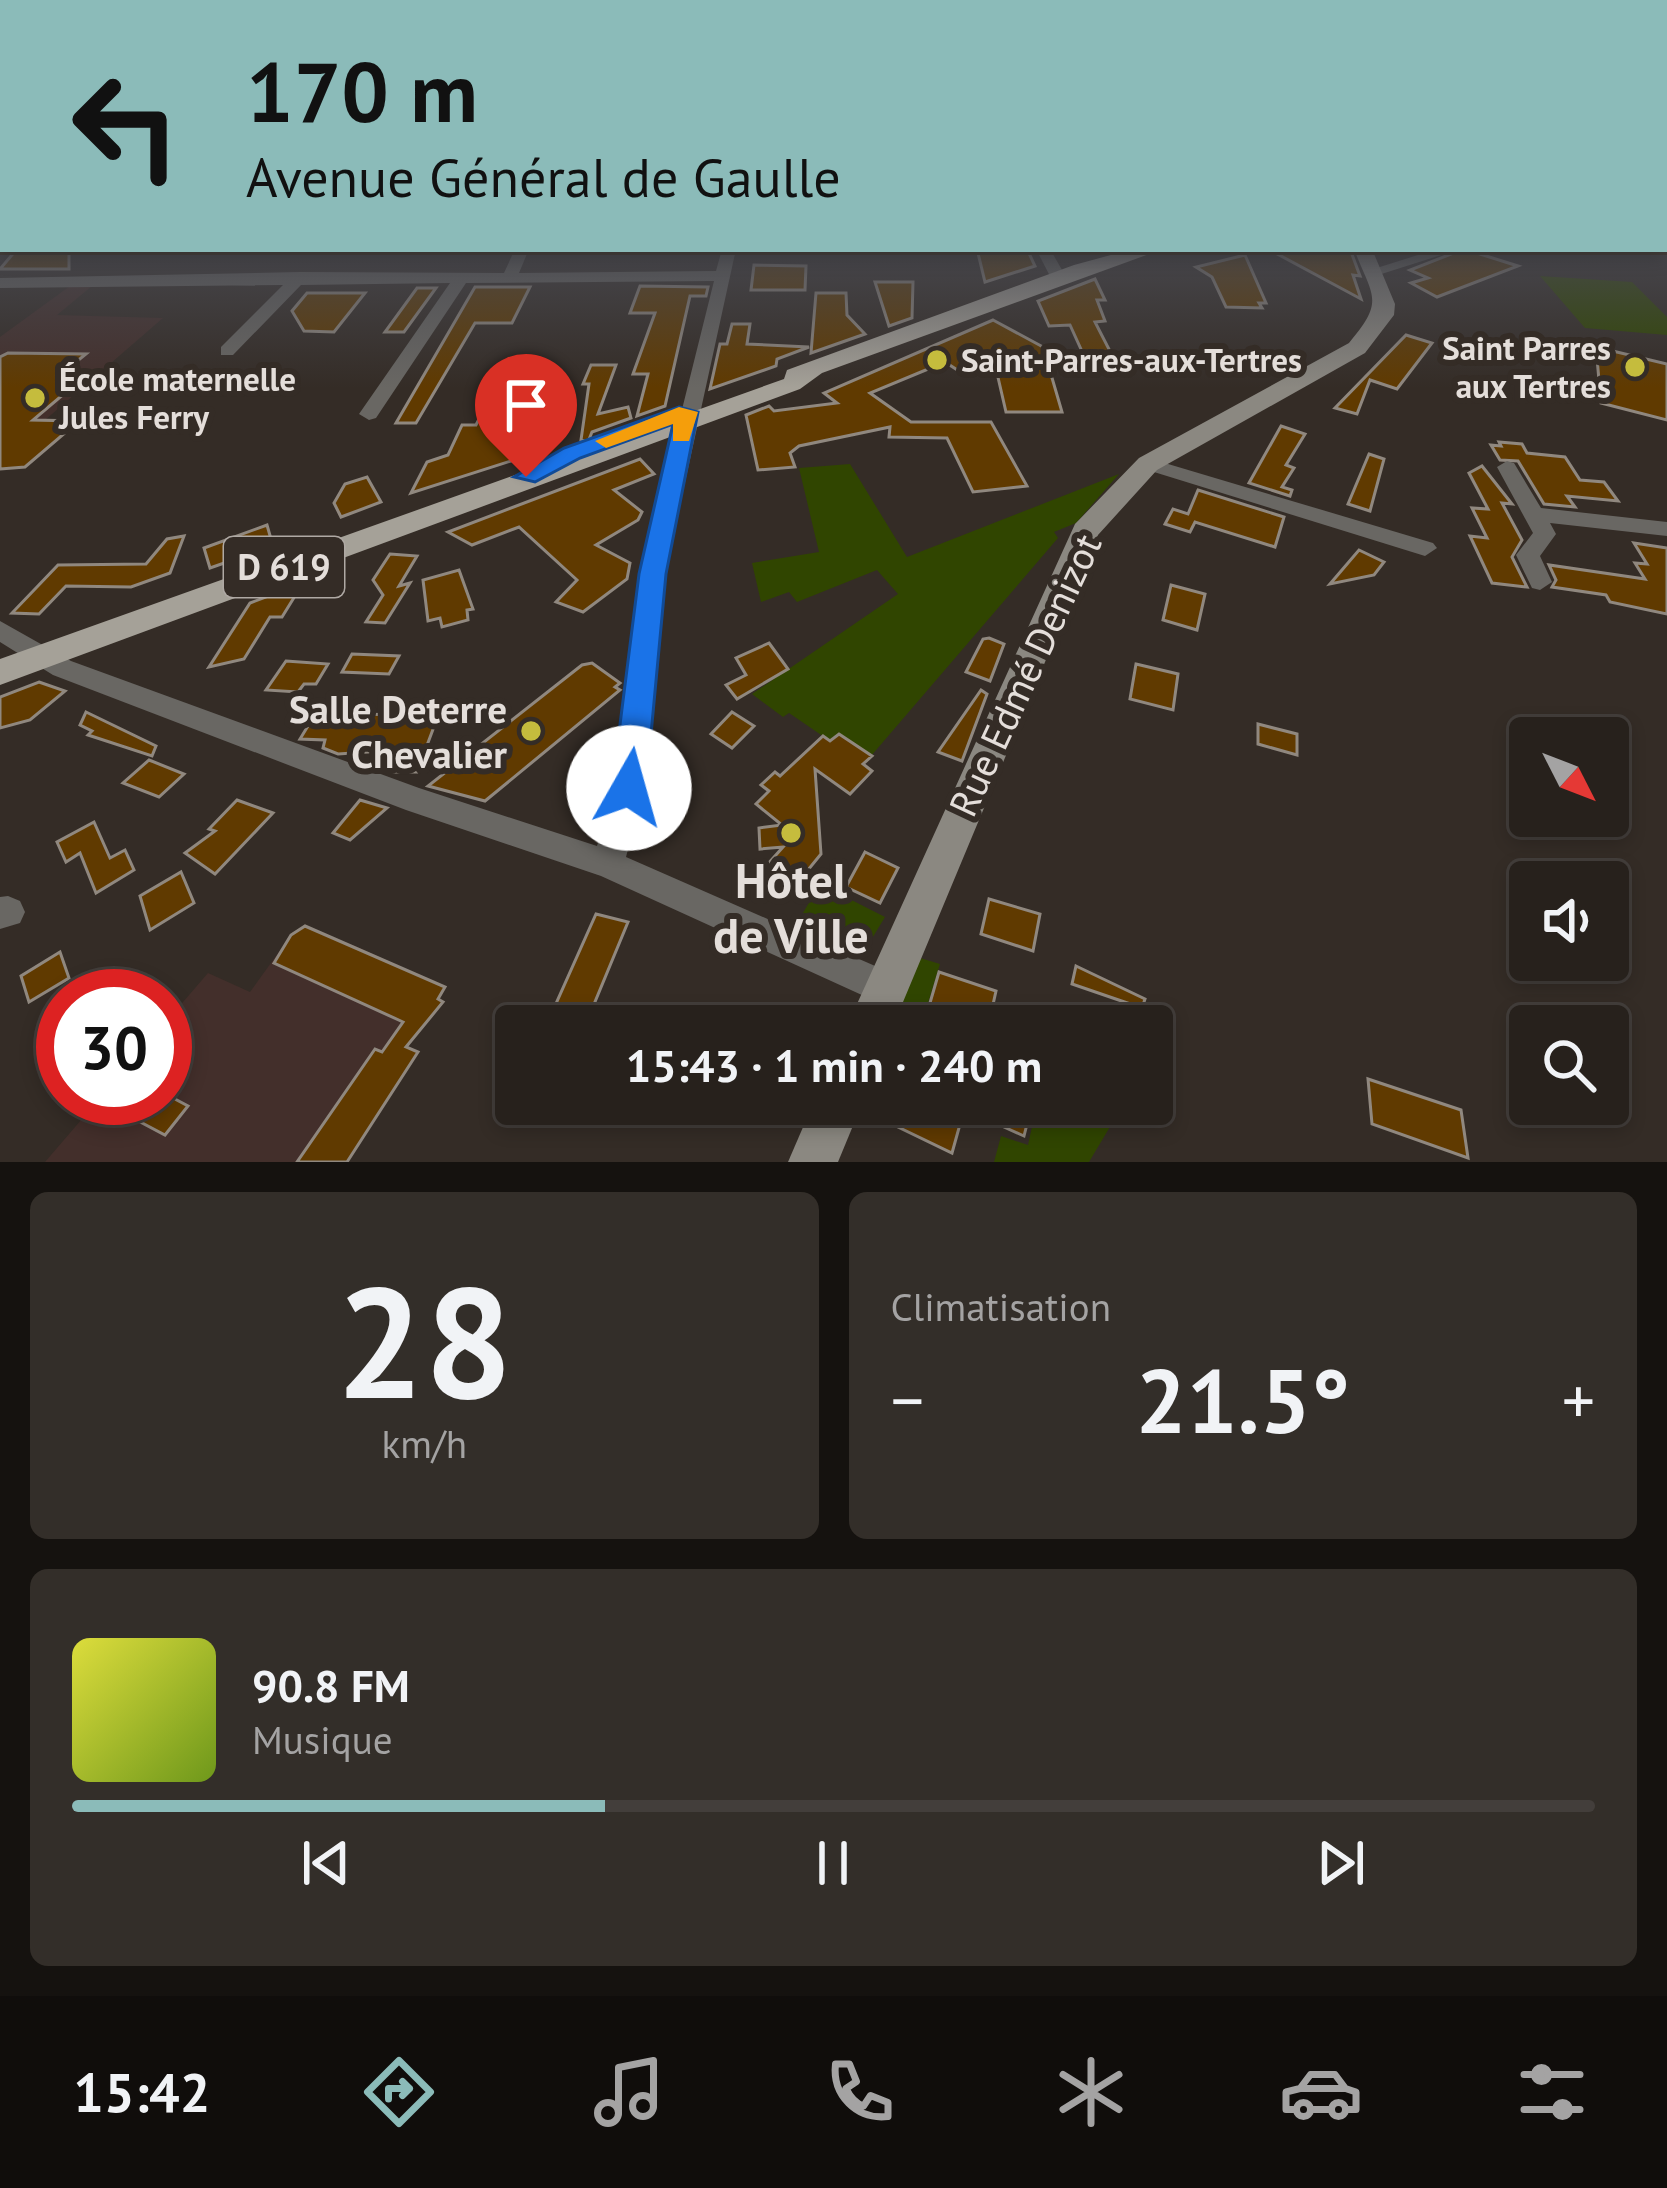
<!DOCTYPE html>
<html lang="fr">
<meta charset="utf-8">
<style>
:root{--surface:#27211c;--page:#332e29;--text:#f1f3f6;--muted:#a4a3a3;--line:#433e3b;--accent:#8bbbb9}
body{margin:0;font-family:"PT Sans",sans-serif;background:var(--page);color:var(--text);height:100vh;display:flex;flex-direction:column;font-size:45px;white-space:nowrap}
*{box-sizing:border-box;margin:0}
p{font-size:39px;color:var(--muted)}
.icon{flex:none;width:66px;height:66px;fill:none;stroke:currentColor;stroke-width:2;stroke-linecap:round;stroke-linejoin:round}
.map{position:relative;height:1162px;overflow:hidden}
.panel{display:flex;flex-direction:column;gap:30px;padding:30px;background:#15120f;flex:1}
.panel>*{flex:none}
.top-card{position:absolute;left:0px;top:0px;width:1668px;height:252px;box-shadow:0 6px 18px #0003,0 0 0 3px var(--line);background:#8bbbb9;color:#111;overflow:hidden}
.needle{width:78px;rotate:132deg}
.controls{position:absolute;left:1509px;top:717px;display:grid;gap:24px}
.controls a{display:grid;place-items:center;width:120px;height:120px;border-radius:12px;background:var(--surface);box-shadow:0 6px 18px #0003,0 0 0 3px var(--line);font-size:60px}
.speed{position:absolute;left:36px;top:969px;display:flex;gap:24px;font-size:60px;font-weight:700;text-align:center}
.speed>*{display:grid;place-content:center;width:156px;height:156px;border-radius:50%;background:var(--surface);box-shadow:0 6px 18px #0003,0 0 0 3px var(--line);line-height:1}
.speed .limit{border:18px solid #d22;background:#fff;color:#111}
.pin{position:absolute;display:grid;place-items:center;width:102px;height:102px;color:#fff;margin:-123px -51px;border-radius:50% 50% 50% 0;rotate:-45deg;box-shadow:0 0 12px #0007}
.pin .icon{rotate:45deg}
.me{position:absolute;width:132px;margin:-66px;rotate:7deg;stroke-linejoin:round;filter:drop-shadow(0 0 9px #0008)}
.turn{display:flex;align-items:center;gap:42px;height:252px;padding:0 48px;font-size:54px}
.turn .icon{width:156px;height:156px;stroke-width:2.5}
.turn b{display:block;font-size:84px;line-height:102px}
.big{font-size:90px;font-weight:700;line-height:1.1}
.panel .widget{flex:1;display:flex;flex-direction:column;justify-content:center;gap:18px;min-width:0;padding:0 42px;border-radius:18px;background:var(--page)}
.panel .dial{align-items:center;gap:0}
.dial b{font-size:156px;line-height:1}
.song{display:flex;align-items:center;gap:36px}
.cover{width:144px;height:144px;border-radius:18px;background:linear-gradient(135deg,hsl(60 70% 55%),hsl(80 70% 35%))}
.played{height:12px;border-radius:6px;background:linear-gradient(90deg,var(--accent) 35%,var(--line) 35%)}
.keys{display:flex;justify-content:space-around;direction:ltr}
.heat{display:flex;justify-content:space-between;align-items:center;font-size:66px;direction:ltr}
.panel .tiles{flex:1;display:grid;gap:30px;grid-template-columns:1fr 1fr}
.widget:last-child{grid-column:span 2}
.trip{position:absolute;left:495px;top:1005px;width:678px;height:120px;border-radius:12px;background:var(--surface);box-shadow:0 6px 18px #0003,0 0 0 3px var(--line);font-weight:700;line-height:120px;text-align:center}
.tabs{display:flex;height:192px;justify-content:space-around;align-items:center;background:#100d0b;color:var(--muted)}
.tabs .icon{width:84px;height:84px}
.tabs .active{color:var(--accent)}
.tabs b{font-size:54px;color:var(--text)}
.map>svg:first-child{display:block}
.education{fill:#432f2b}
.green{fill:#304500}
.building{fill:#603a00;stroke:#90887f;stroke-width:3}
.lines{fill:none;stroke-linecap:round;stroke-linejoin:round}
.street{fill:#696763;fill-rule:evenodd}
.secondary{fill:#8b8881;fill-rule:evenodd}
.primary{fill:#a5a198;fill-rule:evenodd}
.route{fill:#1a73e8;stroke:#114b97;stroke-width:3}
.slow{fill:#f59e0b}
.poi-dot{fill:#c5bc3d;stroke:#342c26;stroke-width:4.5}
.labels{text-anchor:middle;stroke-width:12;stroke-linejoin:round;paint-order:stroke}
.far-poi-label{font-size:33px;font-weight:bold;fill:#e4deda;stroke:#342c26;text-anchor:start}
.shield{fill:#342c26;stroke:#afa9a4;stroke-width:3}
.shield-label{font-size:36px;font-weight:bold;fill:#e4deda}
.street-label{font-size:39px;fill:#e4deda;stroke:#342c26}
.poi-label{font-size:39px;font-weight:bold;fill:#e4deda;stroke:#342c26;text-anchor:end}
.near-poi-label{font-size:48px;font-weight:bold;fill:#e4deda;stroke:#342c26}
</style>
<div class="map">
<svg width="1667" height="1162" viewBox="0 0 1667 1162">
<rect width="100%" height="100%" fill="#342c26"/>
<g class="education">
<path d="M70 286H92L57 315 163 318 0 459V337Z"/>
<path d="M291 935 353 945 445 987 438 998 443 1002 406 1046 418 1052 347 1162H45L100 1098H165V1023L208 973 250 992Z"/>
</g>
<g class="green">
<path d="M1540 276 1632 282 1667 317V335L1585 328Z"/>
<path d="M850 464 907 557 1119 474 1076 523 1054 532 1058 538 871 756 839 734 830 741 789 713 783 717 752 694 898 594 877 570 797 602 789 592 761 602 752 563 819 552 799 468Z"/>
<path d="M820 884 885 917 868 945 853 948 797 923Z"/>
<path d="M907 954 940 964 921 1026 880 1018Z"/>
<path d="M1037 1104H1121L1123 1105 1089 1162H994L1001 1136 1028 1145Z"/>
</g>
<g class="building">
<path d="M17 249H69V269H0Z"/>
<path d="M977 249H1027L1035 266 985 282Z"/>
<path d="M1268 249H1350L1360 276 1353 275 1361 299Z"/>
<path d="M1464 249 1518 266 1437 297 1411 283 1428 278 1410 270Z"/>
<path d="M1245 255 1266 303H1259L1262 308 1226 307 1212 277 1196 267Z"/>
<path d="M754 265 806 266 805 290H751Z"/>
<path d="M1095 279 1105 300H1097L1105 321 1095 322 1113 357 1085 358 1070 325 1049 326 1038 301Z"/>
<path d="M875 282H913L912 318 889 326Z"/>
<path d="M640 286 708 287 706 296H690L665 406 637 416 648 374H633L655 313H630Z"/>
<path d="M475 287H530L512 323H475L416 423H396Z"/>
<path d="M417 288H436L404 332H385Z"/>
<path d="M307 293H365L334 332 304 331 292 311Z"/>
<path d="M816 293H846L847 315 865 334 811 353Z"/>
<path d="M993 320 1043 347 1062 412H1006L994 360 962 373 945 362 870 393 911 422H991L1027 486 973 492 947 438 889 437 890 427 799 446 790 453 795 467 758 470 746 415 769 406 774 411 837 403 824 393Z"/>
<path d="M732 324H750L747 344 809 347 777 359 776 366 710 389 720 344H727Z"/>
<path d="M1406 335 1432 343 1397 389 1370 380 1357 414 1335 408Z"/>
<path d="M1596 347 1667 364V420L1601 403Z"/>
<path d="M8 353 86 354 60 375 85 376 33 420 79 421 25 467 0 469V357Z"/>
<path d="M591 365H616L598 414 628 407 631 418 592 432 588 442 581 440 589 384H583Z"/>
<path d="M480 417 514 460 411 493 427 462 448 455 462 425H476Z"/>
<path d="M1281 426 1305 434 1286 465 1294 468 1282 487 1292 490 1290 496 1249 483Z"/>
<path d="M1499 442 1522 444 1527 453 1565 457 1580 480 1604 482 1618 501 1567 496 1575 507 1544 504 1518 461 1500 460 1491 445 1501 446Z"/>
<path d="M1369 454 1384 459 1370 511 1348 504Z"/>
<path d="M640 459 654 474 614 490 642 512 638 520 596 545 630 563 627 579 583 612 556 602 577 580 519 527 472 545 448 532Z"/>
<path d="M1482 466 1512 504 1502 503 1522 540 1512 557 1527 587 1492 583 1470 536 1487 538 1472 508 1488 509 1469 473Z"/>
<path d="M367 477 381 502 341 517 334 503 345 484Z"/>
<path d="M1198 490 1284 517 1275 547 1195 522 1190 532 1165 524 1173 509 1188 514Z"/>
<path d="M267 525 273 546 210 568 204 548Z"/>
<path d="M184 536 170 573 131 587 66 586 39 614 12 613 58 565 146 564 167 539Z"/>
<path d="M1634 543 1667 548V614L1610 602 1606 595 1552 587 1556 580 1549 565 1645 579 1635 563 1647 564Z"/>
<path d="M1359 550 1384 562 1374 575 1330 584Z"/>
<path d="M390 554 417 556 399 586 410 583 385 623 366 622 383 595 373 580Z"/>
<path d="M459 570 473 609 467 610 468 620 442 627 440 618 428 621 423 580Z"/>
<path d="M303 583 282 617H270L244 659 209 667 250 603Z"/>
<path d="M1171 585 1205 594 1197 630 1163 620Z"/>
<path d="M989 638 1004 644 990 681 966 672 983 639Z"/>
<path d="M769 643 788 669 737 699 726 685 746 675 736 658Z"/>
<path d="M352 654 399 656 389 674 342 672Z"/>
<path d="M286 661 328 664 316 684H304L298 692 266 690Z"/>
<path d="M592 663 620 683 615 687 620 690 485 801 428 786 582 665Z"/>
<path d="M1136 664 1178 674 1173 710 1130 699Z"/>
<path d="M39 682 65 691 30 720 0 728V697Z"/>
<path d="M981 690 987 694 962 761 938 752Z"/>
<path d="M86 712 156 746 152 756 88 735 92 731 80 725Z"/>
<path d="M732 712 754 726 732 748 711 734Z"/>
<path d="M361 714 438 716 417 772H389L398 750 338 754 323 748 325 740 300 739 311 721H357Z"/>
<path d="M1258 724 1297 734V755L1258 744Z"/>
<path d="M839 734 872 756 863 764 872 771 850 794 815 769 821 854 786 897 758 875 783 847 760 849 759 828 782 825 756 804 769 791 761 785 775 772 780 776 823 736 830 741Z"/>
<path d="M149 760 184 774 159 797 123 783Z"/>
<path d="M237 800 273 813 215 874 185 853 215 831 209 829Z"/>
<path d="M360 800 387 808 350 840 333 833Z"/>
<path d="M94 822 110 858 125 850 134 870 96 893 80 853 66 862 57 842Z"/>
<path d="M865 852 898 868 880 903 846 887Z"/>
<path d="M181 872 194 903 150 930 140 896Z"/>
<path d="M989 899 1040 914 1033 951 981 934Z"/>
<path d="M596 914 628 922 585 1026H546Z"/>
<path d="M305 926 445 987 438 999 443 1002 406 1047 418 1052 347 1162H297L375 1049 382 1052 403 1022 274 963 291 935Z"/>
<path d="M60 952 69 978 29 1002 21 976Z"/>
<path d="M1076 966 1145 999 1142 1008 1072 984Z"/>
<path d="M939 972 996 991 992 1009 983 1005 978 1026H942L925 1020Z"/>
<path d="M1368 1079 1461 1110 1468 1158 1372 1124Z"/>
<path d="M95 1098H173L188 1106 165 1135Z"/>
<path d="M906 1104H948L964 1110 952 1153 898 1127Z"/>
<path d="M986 1104H1032L1024 1136 982 1117Z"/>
</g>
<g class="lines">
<g class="street">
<path d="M515 249H529L519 273 716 271 722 249H736L665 574 644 788 626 857 898 976 904 988 898 1000 886 1006 601 876 406 810 53 675 0 642V621L71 661 419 788 597 846 614 788 641 574 714 281 466 283 376 418 369 420 359 414 450 283 301 285 233 355H221V347L283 285 0 288V278L300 272 504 273Z"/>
<path d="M1036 249H1050L1066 277 1064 280H1052Z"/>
<path d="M1437 249H1460L1372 277 1364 272Z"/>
<path d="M1148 458 1433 543 1437 548 1425 556 1141 468 1138 464 1141 460Z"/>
<path d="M1507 461 1514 463 1541 508 1667 522V536L1550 523 1556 534 1540 556 1552 582 1540 590 1532 588 1516 555 1533 533 1497 467Z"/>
<path d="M8 896 20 901 25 912 20 923 0 929V897Z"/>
</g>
<g class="secondary">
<rect x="0" y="237" width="3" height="10"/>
<path d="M1354 249H1372L1395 304 1394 315 1365 353 1157 470 1098 535 893 1026H847L1075 524 1139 458 1349 343C1385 300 1373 298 1354 249Z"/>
<path d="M813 1104H862L838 1162H788Z"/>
</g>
<path class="primary" d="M1133 249H1163L822 373 800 389 0 685V659L784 379 787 370 1074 265Z"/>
</g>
<linearGradient id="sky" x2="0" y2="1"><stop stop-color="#1d1815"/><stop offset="0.58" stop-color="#4a4b52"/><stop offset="1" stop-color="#4a4b52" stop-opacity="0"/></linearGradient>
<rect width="1667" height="388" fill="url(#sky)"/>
<path class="route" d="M679 407 698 412 666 574 646 788 641 799 629 803 617 799 612 788 639 574 673 424 580 458 535 482 514 477 564 448Z"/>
<path class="slow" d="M679 407 698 412 689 441H673V424L606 448 595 441Z"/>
<g class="poi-dot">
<circle cx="937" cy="360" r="12"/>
<circle cx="1635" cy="367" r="12"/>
<circle cx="35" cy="398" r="12"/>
<circle cx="531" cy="731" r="12"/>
<circle cx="791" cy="833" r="12"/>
</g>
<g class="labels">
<g class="far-poi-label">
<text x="1611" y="360" text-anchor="end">Saint Parres<tspan x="1611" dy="38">aux Tertres</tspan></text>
<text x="961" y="372">Saint-Parres-aux-Tertres</text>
<text x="59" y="391">École maternelle<tspan x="59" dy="38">Jules Ferry</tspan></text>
</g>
<rect class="shield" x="224" y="537" width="120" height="60" rx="9"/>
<g class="shield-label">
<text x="284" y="580">D 619</text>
</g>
<g class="street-label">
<text transform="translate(1025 675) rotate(-65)" y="14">Rue Edmé Denizot</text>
</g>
<g class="poi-label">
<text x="507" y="723">Salle Deterre<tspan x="507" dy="45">Chevalier</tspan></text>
</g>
<g class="near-poi-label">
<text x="791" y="898">Hôtel<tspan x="791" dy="55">de Ville</tspan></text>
</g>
</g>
</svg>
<div class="controls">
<a><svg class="needle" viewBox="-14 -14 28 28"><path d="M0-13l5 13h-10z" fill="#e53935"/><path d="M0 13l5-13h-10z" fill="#a4a3a3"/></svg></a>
<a><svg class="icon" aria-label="sound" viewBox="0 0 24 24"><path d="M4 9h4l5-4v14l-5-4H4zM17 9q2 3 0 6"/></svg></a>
<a><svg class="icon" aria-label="search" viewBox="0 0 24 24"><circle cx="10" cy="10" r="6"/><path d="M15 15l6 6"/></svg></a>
</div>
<div class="speed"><div class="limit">30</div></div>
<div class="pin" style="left:526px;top:477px;background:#d93025"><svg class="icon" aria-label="arrive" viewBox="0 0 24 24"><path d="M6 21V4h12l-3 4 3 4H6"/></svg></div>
<svg class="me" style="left:629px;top:788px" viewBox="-20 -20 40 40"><circle r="19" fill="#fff"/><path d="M0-13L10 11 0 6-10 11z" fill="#1a73e8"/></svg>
<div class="trip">15:43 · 1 min · 240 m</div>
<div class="top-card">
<div class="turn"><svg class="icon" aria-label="left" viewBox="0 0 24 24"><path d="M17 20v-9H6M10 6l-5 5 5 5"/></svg><div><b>170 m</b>Avenue Général de Gaulle</div></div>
</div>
</div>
<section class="panel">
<div class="tiles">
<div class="widget dial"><b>28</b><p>km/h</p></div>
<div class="widget"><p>Climatisation</p>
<div class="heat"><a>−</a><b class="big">21.5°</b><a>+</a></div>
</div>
<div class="widget">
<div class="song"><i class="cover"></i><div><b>90.8 FM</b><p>Musique</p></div></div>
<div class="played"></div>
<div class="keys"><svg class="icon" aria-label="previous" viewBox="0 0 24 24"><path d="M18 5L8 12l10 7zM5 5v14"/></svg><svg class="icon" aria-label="pause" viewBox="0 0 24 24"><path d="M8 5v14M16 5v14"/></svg><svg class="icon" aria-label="next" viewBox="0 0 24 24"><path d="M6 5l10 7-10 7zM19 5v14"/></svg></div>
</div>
</div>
</section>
<nav class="tabs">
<b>15:42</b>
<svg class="icon active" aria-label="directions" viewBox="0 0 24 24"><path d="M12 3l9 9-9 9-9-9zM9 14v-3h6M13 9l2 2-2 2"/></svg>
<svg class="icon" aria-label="music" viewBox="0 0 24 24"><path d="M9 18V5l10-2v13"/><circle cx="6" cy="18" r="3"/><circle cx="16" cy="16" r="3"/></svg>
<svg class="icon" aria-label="phone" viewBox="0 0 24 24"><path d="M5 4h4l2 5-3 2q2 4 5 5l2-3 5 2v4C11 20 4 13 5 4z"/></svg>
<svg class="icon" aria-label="climate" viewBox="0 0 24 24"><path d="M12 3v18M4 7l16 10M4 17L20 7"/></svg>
<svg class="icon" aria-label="car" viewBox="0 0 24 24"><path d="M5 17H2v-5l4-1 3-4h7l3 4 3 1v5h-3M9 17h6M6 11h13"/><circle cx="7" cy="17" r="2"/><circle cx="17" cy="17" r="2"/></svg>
<svg class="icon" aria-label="filters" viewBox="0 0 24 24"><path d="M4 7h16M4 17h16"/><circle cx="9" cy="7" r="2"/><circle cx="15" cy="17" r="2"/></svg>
</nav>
